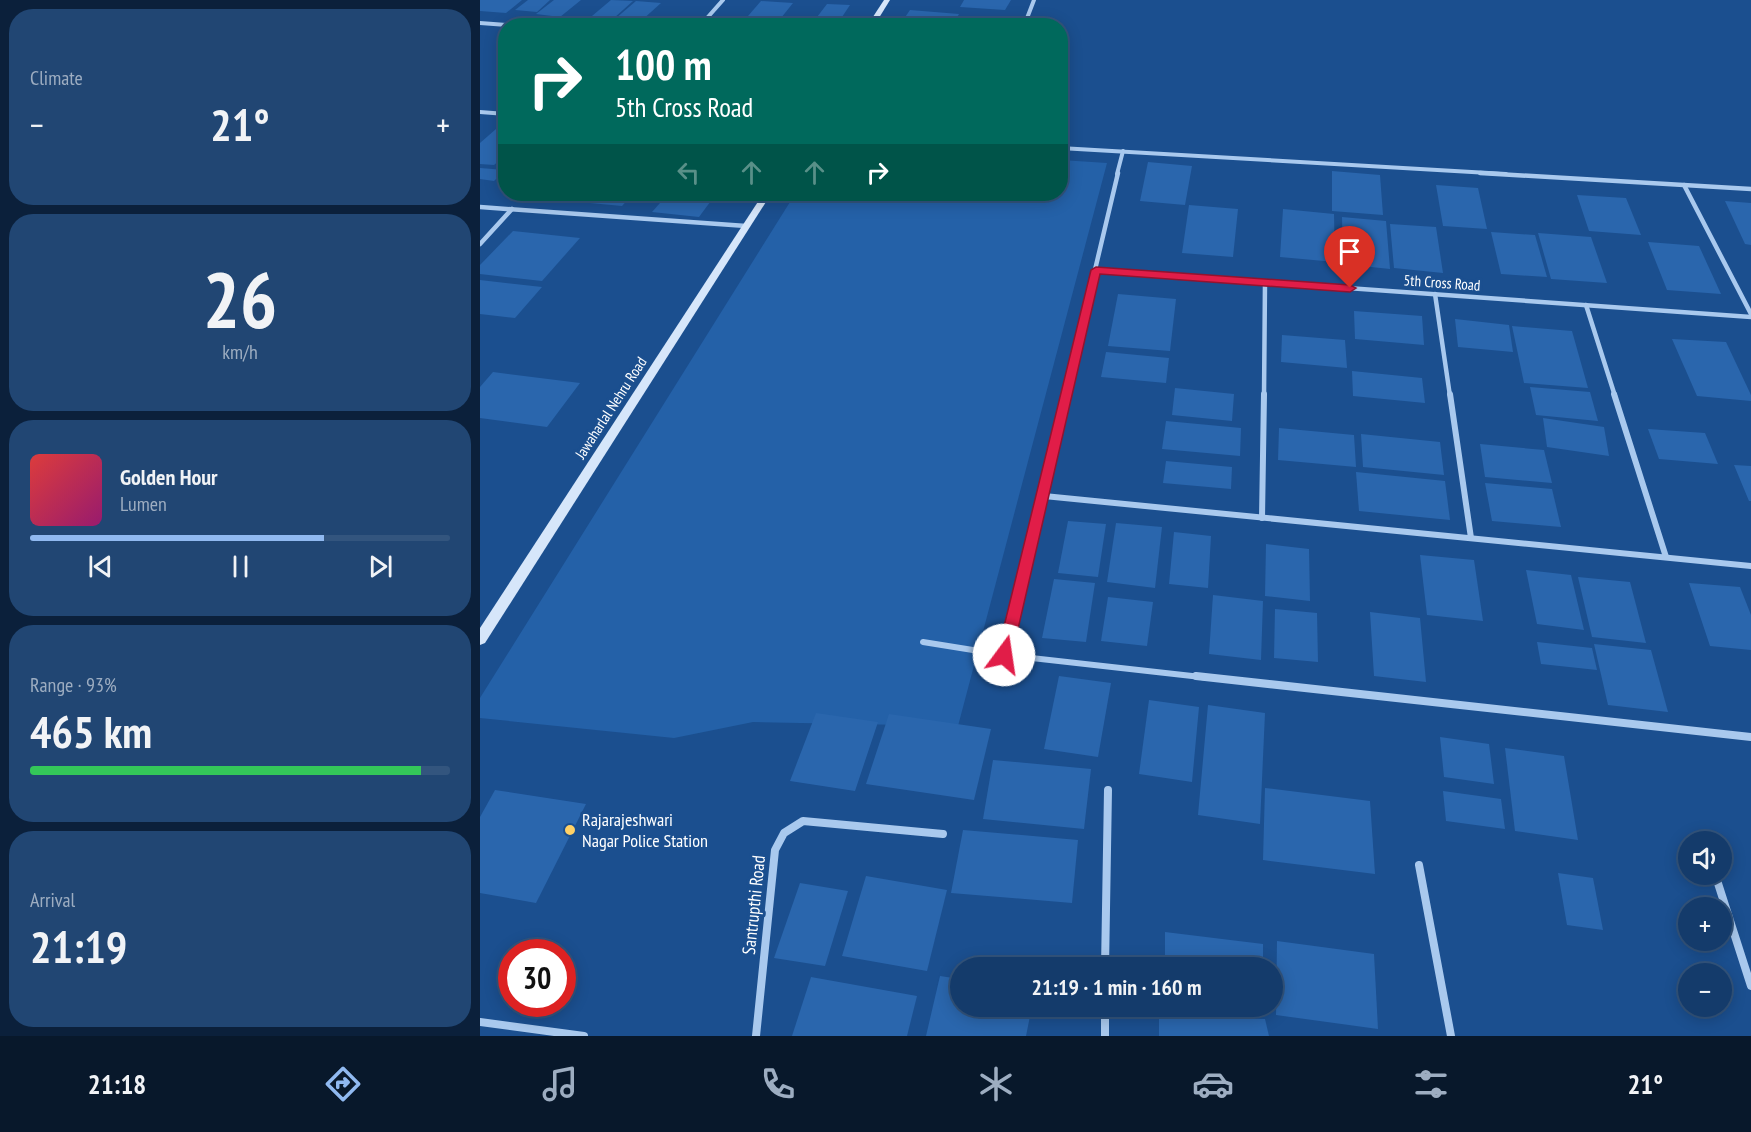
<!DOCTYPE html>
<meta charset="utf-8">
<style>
:root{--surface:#143b6b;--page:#214673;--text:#f1f3f6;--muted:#9dadc1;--line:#33557e;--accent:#90b9f0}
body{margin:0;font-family:"PT Sans Narrow",sans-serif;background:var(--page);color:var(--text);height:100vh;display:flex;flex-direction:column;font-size:22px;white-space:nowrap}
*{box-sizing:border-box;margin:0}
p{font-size:20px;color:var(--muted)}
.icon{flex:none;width:33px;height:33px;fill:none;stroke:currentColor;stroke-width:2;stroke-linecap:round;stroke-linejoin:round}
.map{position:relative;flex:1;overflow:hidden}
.drawer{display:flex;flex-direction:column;gap:9px;padding:9px;background:#0b203b;width:480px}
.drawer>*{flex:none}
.hud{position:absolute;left:18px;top:18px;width:570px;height:183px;border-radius:24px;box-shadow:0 3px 15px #0003,0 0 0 2px var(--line);background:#00695c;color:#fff;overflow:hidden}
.controls{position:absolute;left:1198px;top:831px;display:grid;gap:12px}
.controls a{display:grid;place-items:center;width:54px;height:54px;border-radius:50%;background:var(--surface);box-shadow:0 3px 15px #0003,0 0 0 2px var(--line);font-size:30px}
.speed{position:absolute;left:18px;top:939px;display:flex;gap:12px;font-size:30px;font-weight:700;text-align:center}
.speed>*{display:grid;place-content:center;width:78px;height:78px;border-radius:50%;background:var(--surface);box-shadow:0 3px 15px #0003,0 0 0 2px var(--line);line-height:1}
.speed .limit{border:9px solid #d22;background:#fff;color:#111}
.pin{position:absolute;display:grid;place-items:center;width:51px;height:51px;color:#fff;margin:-62px -26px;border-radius:50% 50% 50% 0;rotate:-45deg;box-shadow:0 0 6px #0007}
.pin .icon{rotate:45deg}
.me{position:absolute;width:66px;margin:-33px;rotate:14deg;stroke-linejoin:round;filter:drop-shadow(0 0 4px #0008)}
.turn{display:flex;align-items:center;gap:21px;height:126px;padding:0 18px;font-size:27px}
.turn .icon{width:78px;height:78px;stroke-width:2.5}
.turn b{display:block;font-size:42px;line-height:51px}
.lanes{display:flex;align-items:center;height:57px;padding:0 18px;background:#0003;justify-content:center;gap:30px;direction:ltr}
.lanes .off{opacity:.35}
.big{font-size:45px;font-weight:700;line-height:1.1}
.drawer .tile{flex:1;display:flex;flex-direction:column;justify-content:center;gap:9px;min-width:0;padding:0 21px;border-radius:24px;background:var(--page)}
.drawer .dial{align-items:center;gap:0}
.dial b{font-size:78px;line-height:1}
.song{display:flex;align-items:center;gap:18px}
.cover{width:72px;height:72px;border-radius:9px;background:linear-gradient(135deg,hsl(0 70% 55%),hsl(320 70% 35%))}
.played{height:6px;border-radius:3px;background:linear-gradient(90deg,var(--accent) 70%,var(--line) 70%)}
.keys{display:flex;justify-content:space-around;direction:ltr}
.heat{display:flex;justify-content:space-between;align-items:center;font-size:33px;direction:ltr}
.charge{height:9px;border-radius:4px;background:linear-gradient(90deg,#34c759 93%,var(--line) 0)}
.trip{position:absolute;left:470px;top:957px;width:333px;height:60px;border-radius:30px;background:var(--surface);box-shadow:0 3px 15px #0003,0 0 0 2px var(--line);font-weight:700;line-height:60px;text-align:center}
.dock{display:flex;height:96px;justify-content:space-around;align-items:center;background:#08182b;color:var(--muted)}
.dock .icon{width:42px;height:42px}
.dock .selected{color:var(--accent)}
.dock b{font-size:27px;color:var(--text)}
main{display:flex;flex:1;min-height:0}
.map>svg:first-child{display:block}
.green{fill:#2461a8}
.building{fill:#2a66ad}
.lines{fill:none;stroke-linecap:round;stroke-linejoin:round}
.street-far3{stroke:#a9c9ee;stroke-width:4}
.street-far2{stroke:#a9c9ee;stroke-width:4.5}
.street-far1{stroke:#a9c9ee;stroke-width:6}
.street{stroke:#a9c9ee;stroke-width:8}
.secondary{fill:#d6e6fa;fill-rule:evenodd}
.route{fill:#e11d48;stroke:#92132f;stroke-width:1.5}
.poi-dot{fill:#ffd166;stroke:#1b4f8f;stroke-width:2}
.labels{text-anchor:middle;stroke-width:6;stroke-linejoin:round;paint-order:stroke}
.street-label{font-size:15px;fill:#fff;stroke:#1b4f8f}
.near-poi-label{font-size:18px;fill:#fff;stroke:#1b4f8f;text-anchor:start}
.near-street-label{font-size:18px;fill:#fff;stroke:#1b4f8f}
</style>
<main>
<section class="drawer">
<div class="tile"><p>Climate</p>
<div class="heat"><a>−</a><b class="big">21°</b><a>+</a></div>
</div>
<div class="tile dial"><b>26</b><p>km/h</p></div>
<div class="tile">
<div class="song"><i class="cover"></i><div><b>Golden Hour</b><p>Lumen</p></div></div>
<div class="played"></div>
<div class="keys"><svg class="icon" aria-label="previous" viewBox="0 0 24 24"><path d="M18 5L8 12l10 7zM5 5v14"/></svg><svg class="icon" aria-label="pause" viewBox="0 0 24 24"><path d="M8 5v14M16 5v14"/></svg><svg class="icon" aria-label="next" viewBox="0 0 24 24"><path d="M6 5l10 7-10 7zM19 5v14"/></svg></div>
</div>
<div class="tile"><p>Range · 93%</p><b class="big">465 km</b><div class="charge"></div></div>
<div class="tile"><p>Arrival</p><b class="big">21:19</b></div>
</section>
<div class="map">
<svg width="1271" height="1036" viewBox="0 0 1271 1036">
<rect width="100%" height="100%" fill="#1b4f8f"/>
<path class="green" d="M581 160 627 163 478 726 273 722 194 738 0 718V698L315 194H580Z"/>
<g class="building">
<path d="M0 0H42L26 13 0 11Z"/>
<path d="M48 0H70L57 12 35 10Z"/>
<path d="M74 0H101L80 17 56 14Z"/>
<path d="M131 0 153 1 134 18 112 16Z"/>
<path d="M484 0H531L525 10 480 7Z"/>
<path d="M156 1 181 3 161 21 135 19Z"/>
<path d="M281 1 313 3 301 18 268 16Z"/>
<path d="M347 4 370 5 358 23 334 21Z"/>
<path d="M430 10 479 14 472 26H419Z"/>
<path d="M245 18 300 20 296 26H239Z"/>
<path d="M16 129 26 130V155L14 165 0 164V143Z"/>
<path d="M668 162 712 166 705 205 660 201Z"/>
<path d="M0 168 25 170 14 181 0 179Z"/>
<path d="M852 171 900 175 903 215 852 211Z"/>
<path d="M956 185 998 188 1007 229 963 226Z"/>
<path d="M82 194H113L105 203 76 200Z"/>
<path d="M119 194H153L142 206 110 203Z"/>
<path d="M188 194H236L219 217 172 212Z"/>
<path d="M1097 195 1146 198 1161 235 1109 231Z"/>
<path d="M1245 201 1271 203V245L1265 244Z"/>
<path d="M709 205 758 209 753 257 702 253Z"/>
<path d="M803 209 854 214 855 262 800 257Z"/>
<path d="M862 217 906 221 910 269 863 264Z"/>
<path d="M910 224 956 227 963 273 914 268Z"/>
<path d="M33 231 100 238 62 281 0 274V265Z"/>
<path d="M1011 232 1055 235 1067 277 1021 274Z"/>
<path d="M1058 233 1111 237 1127 283 1071 279Z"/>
<path d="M1168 242 1219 246 1241 294 1187 290Z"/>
<path d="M0 280 62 287 35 318 0 314Z"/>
<path d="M638 294 696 299 690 351 628 346Z"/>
<path d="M874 311 942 316 944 345 875 339Z"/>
<path d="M975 319 1029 325 1033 352 978 347Z"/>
<path d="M1032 326 1092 331 1108 388 1044 383Z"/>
<path d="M802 335 865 340 867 368 801 362Z"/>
<path d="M1192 339 1246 342 1271 395V401L1217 396Z"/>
<path d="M626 352 689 358 686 383 621 377Z"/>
<path d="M872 371 942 378 945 403 873 396Z"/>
<path d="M13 372 100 383 67 427 0 418V387Z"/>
<path d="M1050 387 1110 392 1118 421 1056 415Z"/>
<path d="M695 388 754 394 752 421 692 415Z"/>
<path d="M1063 418 1124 427 1129 456 1067 447Z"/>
<path d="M686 421 761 428 760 456 682 449Z"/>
<path d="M799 428 874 435 876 467 798 460Z"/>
<path d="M1168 429 1225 433 1238 464 1179 459Z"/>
<path d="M881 434 960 442 964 475 883 467Z"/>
<path d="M1000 444 1064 450 1072 483 1005 477Z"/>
<path d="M686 461 752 467 751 489 683 483Z"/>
<path d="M1254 465 1271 466V501H1269Z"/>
<path d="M876 472 965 481 970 520 879 511Z"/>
<path d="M1005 483 1072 489 1081 527 1012 521Z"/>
<path d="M588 521 626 524 618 577 578 573Z"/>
<path d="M636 523 682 527 675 588 627 582Z"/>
<path d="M694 532 731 536 728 588 689 584Z"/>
<path d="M786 544 829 549 830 601 785 596Z"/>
<path d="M940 555 994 560 1003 621 947 615Z"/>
<path d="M1046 570 1091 575 1104 630 1057 624Z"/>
<path d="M1098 577 1150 582 1166 643 1112 637Z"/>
<path d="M574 579 615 583 606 642 562 638Z"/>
<path d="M1209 583 1260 587 1271 615V650L1230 646Z"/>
<path d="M733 595 783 601 781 660 729 654Z"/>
<path d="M628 597 673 602 667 646 621 641Z"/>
<path d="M795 609 837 613 838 662 794 658Z"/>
<path d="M890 612 940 618 946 682 894 676Z"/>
<path d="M1057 642 1112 648 1117 670 1061 664Z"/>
<path d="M1114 644 1171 650 1188 712 1128 705Z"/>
<path d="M579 676 631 683 618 757 564 749Z"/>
<path d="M669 700 719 707 712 782 659 774Z"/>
<path d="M728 705 785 713 780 824 718 815Z"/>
<path d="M336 713 398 722 375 791 310 781Z"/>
<path d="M409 714 511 729 494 800 386 784Z"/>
<path d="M960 737 1009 744 1014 784 964 777Z"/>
<path d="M1025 748 1084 756 1098 840 1035 831Z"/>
<path d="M513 760 611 769 604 829 503 819Z"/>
<path d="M785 788 890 801 895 874 783 860Z"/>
<path d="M15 790 106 804 56 903 0 893V817Z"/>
<path d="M963 791 1021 799 1025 829 966 821Z"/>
<path d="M483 830 598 840 592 903 471 893Z"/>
<path d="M1078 873 1113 878 1123 930 1087 925Z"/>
<path d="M386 876 467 890 447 971 362 956Z"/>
<path d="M320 883 368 891 345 966 294 958Z"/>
<path d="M685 932 783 944V968H685Z"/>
<path d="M797 941 894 954 898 1029 796 1015Z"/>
<path d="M460 976 480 979V1006H552L546 1036H446Z"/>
<path d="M331 977 437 996 427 1036H312Z"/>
<path d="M679 1017 785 1019 789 1036H679Z"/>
</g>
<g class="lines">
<g class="street-far3">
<path d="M0 23 39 26"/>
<path d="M220 26 243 0"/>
<path d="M544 26 554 0"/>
<path d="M0 112 26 114"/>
<path d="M580 148 1026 174"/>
<path d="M637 174 643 151"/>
</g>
<g class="street-far2">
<path d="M1000 173 1271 189"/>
<path d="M1204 185 1271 314"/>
<path d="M0 207 266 226"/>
<path d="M0 244 32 209"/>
<path d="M616 270 1271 317"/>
<path d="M955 294 970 396"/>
<path d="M1106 305 1135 396"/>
<path d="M585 396 638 173"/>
<path d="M784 396 785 282"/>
</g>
<g class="street-far1">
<path d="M970 394 991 538"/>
<path d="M1134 394 1186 557"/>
<path d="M564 496 1271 566"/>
<path d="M782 518 784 394"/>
<path d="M443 642 524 655 730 678"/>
<path d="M524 655 586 394"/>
</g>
<g class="street">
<path d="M716 676 1271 737"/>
<path d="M939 865 971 1036"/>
<path d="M1235 874 1271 986"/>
<path d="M625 968 628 790"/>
<path d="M625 1006V1036"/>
<path d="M0 1022 104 1036"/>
<path d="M276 1036 295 850 304 833 323 821 463 834"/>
</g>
<g class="secondary">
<path d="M404 0H410L394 26H387Z"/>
<path d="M283 194H291L5 643 0 645V628Z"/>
</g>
</g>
<path class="route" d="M616 267 870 285 876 288 870 292 620 274 532 655 530 660 524 662 519 660 517 655 611 270Z"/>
<circle class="poi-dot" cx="90" cy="830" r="6"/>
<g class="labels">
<g class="street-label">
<text transform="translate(962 283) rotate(4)" y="5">5th Cross Road</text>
<text transform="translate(131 408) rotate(-57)" y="5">Jawaharlal Nehru Road</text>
</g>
<g class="near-poi-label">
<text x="102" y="826">Rajarajeshwari<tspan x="102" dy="21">Nagar Police Station</tspan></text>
</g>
<g class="near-street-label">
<text transform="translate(274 905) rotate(-84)" y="6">Santrupthi Road</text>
</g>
</g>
</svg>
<div class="controls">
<a><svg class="icon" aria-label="sound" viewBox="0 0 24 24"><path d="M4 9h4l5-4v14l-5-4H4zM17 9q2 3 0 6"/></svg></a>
<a>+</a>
<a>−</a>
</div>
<div class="speed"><div class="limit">30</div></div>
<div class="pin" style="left:870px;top:288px;background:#d93025"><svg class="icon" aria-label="arrive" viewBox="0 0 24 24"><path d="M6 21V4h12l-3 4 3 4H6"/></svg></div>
<svg class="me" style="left:524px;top:655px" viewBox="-20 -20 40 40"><circle r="19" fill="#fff"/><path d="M0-13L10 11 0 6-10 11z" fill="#e11d48"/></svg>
<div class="trip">21:19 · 1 min · 160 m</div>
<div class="hud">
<div class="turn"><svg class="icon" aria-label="right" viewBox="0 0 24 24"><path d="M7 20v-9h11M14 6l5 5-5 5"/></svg><div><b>100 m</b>5th Cross Road</div></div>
<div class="lanes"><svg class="icon off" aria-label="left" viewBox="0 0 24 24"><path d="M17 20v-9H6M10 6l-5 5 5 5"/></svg><svg class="icon off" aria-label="ahead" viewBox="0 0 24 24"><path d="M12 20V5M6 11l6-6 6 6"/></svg><svg class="icon off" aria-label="ahead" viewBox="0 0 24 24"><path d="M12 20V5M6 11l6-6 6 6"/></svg><svg class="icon" aria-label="right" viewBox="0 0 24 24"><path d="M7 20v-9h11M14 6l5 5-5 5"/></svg></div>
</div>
</div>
</main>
<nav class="dock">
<b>21:18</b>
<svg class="icon selected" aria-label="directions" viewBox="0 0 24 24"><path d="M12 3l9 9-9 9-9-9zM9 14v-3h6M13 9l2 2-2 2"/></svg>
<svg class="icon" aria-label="music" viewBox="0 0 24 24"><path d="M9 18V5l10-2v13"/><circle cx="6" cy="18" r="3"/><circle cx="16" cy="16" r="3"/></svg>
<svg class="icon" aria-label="phone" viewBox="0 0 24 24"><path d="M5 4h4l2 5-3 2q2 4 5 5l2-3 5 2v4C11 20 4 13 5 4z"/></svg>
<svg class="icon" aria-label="climate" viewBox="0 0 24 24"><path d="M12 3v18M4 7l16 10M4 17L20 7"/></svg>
<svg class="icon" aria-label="car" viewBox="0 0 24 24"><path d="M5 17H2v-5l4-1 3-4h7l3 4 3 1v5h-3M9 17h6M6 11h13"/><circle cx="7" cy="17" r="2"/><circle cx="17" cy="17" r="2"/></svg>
<svg class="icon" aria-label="filters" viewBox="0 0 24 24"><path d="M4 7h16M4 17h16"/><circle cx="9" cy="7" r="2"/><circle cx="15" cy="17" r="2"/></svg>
<b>21°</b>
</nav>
